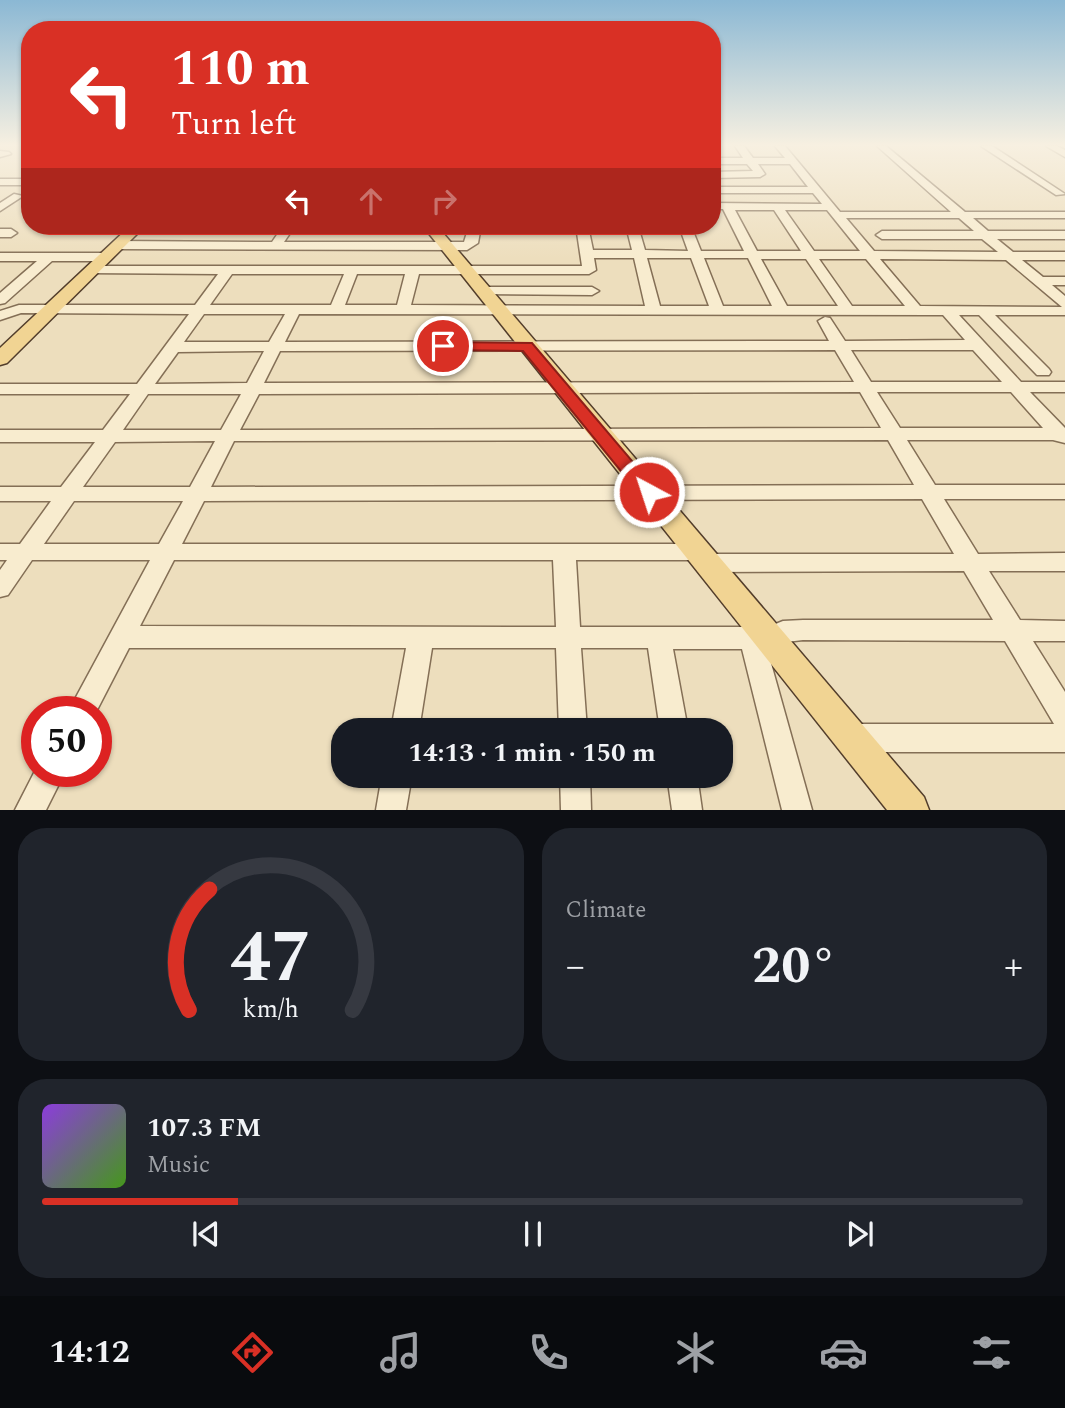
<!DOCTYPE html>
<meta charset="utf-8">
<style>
:root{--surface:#171b24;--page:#20242c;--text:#f1f3f6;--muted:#9ea1a6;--line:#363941;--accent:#d93025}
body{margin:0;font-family:Spectral,serif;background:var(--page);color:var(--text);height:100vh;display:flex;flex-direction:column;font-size:26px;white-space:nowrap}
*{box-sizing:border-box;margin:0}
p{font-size:23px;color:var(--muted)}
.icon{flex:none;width:38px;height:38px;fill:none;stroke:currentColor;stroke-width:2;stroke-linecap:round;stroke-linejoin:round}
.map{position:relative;height:810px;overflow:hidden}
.panel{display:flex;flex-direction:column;gap:18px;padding:18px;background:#0d0f14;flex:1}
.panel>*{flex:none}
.banner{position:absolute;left:21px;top:21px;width:700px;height:214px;border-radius:28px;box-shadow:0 2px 5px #0004;background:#d93025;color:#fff;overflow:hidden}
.speed{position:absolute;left:21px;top:696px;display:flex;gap:14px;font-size:35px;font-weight:700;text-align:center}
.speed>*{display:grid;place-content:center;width:91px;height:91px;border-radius:50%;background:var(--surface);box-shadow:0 2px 5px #0004;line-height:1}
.speed .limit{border:10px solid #d22;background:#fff;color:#111}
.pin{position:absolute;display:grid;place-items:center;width:60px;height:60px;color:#fff;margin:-30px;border:4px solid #fff;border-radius:50%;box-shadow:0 2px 7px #0007}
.me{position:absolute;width:77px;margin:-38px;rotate:320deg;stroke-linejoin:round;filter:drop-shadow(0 0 5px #0008)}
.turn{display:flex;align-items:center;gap:24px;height:147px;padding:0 35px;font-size:32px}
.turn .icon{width:91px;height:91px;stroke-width:2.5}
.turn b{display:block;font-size:49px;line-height:60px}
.lanes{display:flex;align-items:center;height:66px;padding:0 35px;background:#0003;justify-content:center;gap:35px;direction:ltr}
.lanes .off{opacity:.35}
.big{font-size:52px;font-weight:700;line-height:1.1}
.panel .widget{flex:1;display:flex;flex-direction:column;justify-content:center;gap:10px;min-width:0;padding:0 24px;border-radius:28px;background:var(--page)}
.panel .dial{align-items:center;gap:0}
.dial svg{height:182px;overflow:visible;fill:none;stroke:var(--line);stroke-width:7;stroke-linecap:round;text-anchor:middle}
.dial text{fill:var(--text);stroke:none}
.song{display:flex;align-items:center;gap:21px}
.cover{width:84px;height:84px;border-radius:10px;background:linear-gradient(135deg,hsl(270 70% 55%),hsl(100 70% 35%))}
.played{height:7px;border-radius:4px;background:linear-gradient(90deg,var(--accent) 20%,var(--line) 20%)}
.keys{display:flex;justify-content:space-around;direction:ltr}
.heat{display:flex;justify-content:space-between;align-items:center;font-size:38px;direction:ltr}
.panel .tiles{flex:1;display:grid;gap:18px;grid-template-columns:1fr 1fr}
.widget:last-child{grid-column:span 2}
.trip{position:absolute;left:331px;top:718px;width:402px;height:70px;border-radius:28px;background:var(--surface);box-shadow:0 2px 5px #0004;font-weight:700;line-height:70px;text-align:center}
.tab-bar{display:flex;height:112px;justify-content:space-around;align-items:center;background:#090b0e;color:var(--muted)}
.tab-bar .icon{width:49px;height:49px}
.tab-bar .current{color:var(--accent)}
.tab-bar b{font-size:32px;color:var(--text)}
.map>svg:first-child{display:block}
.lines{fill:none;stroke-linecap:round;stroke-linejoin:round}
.minor-casing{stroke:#846f56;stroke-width:3}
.major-casing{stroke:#523d2b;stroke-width:3}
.minor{fill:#f8eccf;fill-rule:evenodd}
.major{fill:#f1d493;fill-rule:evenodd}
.route{fill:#d93025;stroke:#8d1f18;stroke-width:2}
</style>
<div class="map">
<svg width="1065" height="810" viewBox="0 0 1065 810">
<rect width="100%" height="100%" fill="#eddebd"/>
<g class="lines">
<g class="minor-casing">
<g id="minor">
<path d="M735 146H744L753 158H785L775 146H785L840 212H951L877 146H886L965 212H1065V218H973L988 231H1065V239H997L1013 252H1065V260H1022L1043 277H1065V285H1052L1065 296V315H995L1049 369 1051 372 1049 375H1037L979 315H959L1021 382H1065V392H1030L1065 428V443L1053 440H907L935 485H1065V499H944L978 554 1065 553V571H989L1020 620 1065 621V641H1033L1065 692V752H852L842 748 838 738 842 728 852 724H1054L1005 641 803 640 786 642 767 649 812 810H782L742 649H673L688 730H660L648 648H581L587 730H559L556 648H432L419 730H391L406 648H129L96 712H68L150 560H32L8 595 0 597V570L7 560H0V544H20L51 501H0V487H61L95 442H0V430H103L130 394H0V384H137L189 314 21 313 0 320V311L19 305H195L218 274 87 273V267L92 266H582L576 226H588L593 250H632L626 226H638L645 250 688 251 679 226H691L701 251H744L723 209H712V203L822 204 813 193H712V187H808L790 164H758L765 174 760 177 712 178V172L753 171 747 164H712V158H743ZM735 210H774L801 251H757ZM785 210H827L860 251H814ZM846 218H959L974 231H882L876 235 882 239H982L998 252 874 251ZM594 258H634L645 306 411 305 419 274H589L596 270ZM647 258H691L709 306H660ZM704 258H748L772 306H723ZM761 259H806L838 306H787ZM819 259H866L905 306H852ZM880 259 1006 260 1062 307 920 306ZM232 274H344L331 305H210ZM357 274H405L397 305H345ZM204 314H285L269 342H184ZM299 314 943 315 965 340 845 341 830 318 825 317 818 321 829 341 285 342ZM835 350 854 382 264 383 280 351ZM851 350H973L1002 382H871ZM264 351 247 383 155 384 178 352ZM860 392 881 428 240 430 259 394ZM877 392H1011L1043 428H900ZM148 394H241L221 430H123ZM888 440 914 485 211 487 234 441ZM215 441 190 487H83L115 442ZM922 499 954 554H708L706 546 698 544H182L204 501ZM74 501H183L159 544H44ZM174 560H553L556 627 140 626ZM576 560H697L699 569 707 572 964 571 993 620H803L783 621 768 627H580Z"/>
<path d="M981 146H992L1065 194 1056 195Z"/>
<path d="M1046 146H1057L1065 150V157Z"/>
<path d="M0 151 9 152 11 154 0 157Z"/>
<rect x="0" y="179" width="30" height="6"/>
<path d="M14 194 23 196 0 211V203Z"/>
<path d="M283 226H295L284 242H464L469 226H481L478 243 467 250 118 249 112 245 118 241 272 242Z"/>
<path d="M0 229H11L17 233 11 237H0Z"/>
<path d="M0 253H106L112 257 106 261H52L5 303 0 304V293L37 261H0Z"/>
<path d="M483 287H592L599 291 592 295 478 294 476 291Z"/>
<path d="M37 767V772H65L46 810H15Z"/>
<path d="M382 775H412L406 810H376Z"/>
<path d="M560 775H590L591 810H561Z"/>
<path d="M667 775H697L702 810H672Z"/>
</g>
</g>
<g class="major-casing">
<g id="major">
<path d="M130 226H145L7 363 0 365V348Z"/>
<path d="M423 226H437L924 797 929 810H887Z"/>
</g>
</g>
<use href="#minor" class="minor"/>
<use href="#major" class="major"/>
</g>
<linearGradient id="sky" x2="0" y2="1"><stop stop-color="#8bb8d4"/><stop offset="0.56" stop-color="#f7f0e1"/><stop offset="1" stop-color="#f7f0e1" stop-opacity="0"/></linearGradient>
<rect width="1065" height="259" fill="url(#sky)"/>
<path class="route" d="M443 342 532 343 655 488 658 492 655 497H642L523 351 438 350 436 346Z"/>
</svg>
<div class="speed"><div class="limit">50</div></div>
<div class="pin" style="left:443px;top:346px;background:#d93025"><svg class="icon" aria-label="arrive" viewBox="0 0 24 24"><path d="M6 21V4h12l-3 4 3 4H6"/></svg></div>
<svg class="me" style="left:649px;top:492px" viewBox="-20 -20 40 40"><circle r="17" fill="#d93025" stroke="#fff" stroke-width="3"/><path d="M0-11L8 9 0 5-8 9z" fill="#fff"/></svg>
<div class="trip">14:13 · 1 min · 150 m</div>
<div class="banner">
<div class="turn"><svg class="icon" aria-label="left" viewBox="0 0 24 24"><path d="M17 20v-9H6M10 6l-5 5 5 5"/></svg><div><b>110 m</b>Turn left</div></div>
<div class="lanes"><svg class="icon" aria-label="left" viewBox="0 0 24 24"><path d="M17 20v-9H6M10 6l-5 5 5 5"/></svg><svg class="icon off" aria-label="ahead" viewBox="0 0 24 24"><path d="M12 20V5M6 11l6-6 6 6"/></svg><svg class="icon off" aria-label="right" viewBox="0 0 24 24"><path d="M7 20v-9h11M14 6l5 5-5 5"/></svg></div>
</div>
</div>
<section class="panel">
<div class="tiles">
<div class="widget dial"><svg viewBox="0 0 100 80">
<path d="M14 69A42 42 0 1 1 86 69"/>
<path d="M14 69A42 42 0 0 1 23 16" stroke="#d93025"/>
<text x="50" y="56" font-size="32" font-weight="700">47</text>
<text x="50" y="72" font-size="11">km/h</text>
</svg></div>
<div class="widget"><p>Climate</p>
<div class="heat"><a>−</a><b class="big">20°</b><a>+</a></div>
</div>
<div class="widget">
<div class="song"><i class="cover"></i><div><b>107.3 FM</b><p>Music</p></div></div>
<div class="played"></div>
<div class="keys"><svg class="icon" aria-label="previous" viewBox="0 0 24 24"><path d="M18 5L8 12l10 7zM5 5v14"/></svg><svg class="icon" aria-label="pause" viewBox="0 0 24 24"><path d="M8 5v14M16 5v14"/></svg><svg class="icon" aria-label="next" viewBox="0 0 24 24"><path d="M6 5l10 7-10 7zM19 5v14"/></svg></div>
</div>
</div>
</section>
<nav class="tab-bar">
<b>14:12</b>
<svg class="icon current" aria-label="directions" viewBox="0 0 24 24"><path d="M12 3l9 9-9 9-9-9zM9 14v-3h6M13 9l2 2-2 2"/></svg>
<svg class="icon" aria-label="music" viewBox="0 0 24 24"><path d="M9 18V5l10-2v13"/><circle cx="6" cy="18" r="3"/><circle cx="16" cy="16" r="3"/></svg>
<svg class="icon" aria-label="phone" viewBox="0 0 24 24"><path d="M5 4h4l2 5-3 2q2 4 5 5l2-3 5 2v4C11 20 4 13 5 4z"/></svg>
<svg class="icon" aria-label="climate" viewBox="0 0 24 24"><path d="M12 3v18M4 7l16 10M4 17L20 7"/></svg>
<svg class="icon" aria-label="car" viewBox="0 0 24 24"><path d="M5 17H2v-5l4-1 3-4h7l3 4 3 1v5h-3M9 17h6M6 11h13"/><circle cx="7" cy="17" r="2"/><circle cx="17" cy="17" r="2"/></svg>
<svg class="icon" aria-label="filters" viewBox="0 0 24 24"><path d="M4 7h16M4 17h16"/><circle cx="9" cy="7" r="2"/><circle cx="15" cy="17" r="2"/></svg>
</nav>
